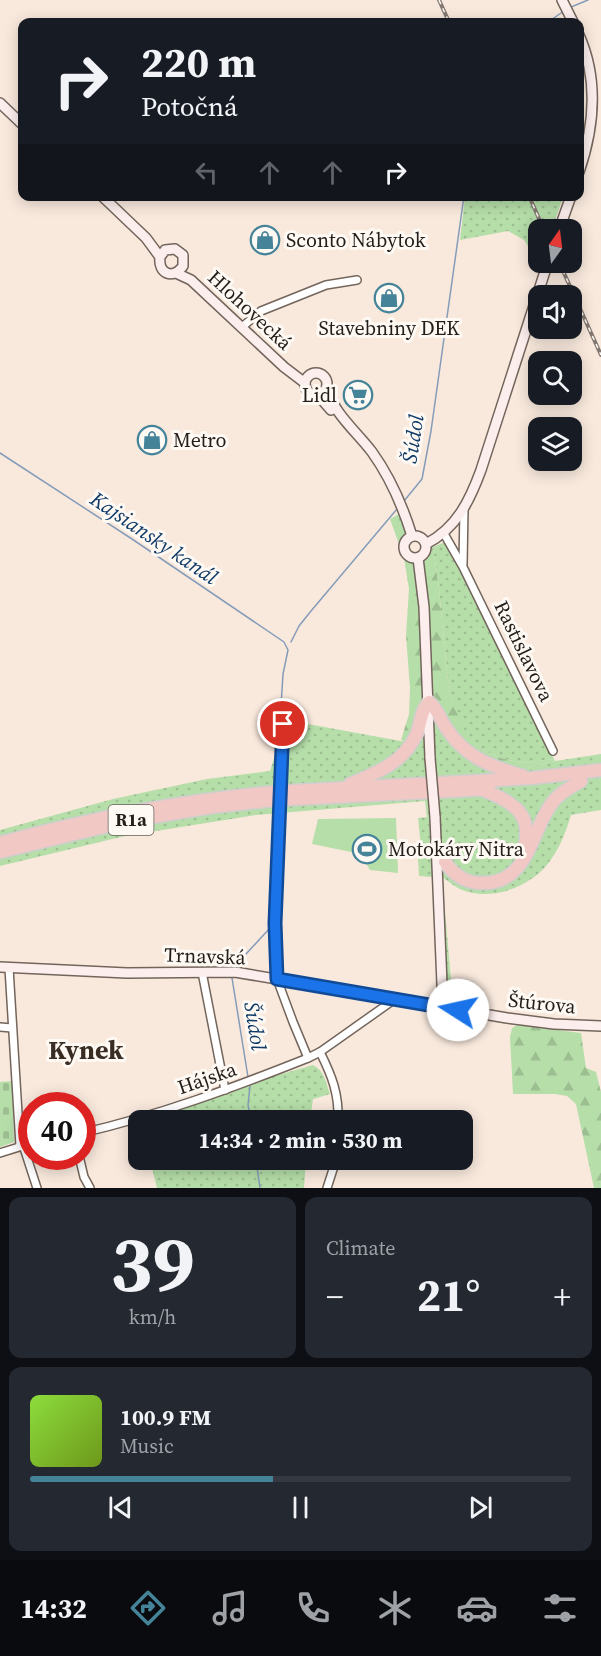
<!DOCTYPE html>
<meta charset="utf-8">
<style>
:root{--surface:#171b24;--page:#242831;--text:#f1f3f6;--muted:#9ea1a6;--line:#363941;--accent:#458399}
body{margin:0;font-family:"Source Serif 4",serif;background:var(--page);color:var(--text);height:100vh;display:flex;flex-direction:column;font-size:22px;white-space:nowrap}
*{box-sizing:border-box;margin:0}
p{font-size:20px;color:var(--muted)}
.icon{flex:none;width:33px;height:33px;fill:none;stroke:currentColor;stroke-width:2;stroke-linecap:round;stroke-linejoin:round}
.map{position:relative;height:1188px;overflow:hidden}
.sheet{display:flex;flex-direction:column;gap:9px;padding:9px;background:#0d0f14;flex:1}
.sheet>*{flex:none}
.hud{position:absolute;left:18px;top:18px;width:566px;height:183px;border-radius:12px;box-shadow:0 3px 15px #0003;background:#171b24;color:var(--text);overflow:hidden}
.needle{width:39px;rotate:14deg}
.buttons{position:absolute;left:528px;top:219px;display:grid;gap:12px}
.buttons a{display:grid;place-items:center;width:54px;height:54px;border-radius:12px;background:var(--surface);box-shadow:0 3px 15px #0003;font-size:30px}
.speed{position:absolute;left:18px;top:1092px;display:flex;gap:12px;font-size:30px;font-weight:700;text-align:center}
.speed>*{display:grid;place-content:center;width:78px;height:78px;border-radius:50%;background:var(--surface);box-shadow:0 3px 15px #0003;line-height:1}
.speed .limit{border:9px solid #d22;background:#fff;color:#111}
.pin{position:absolute;display:grid;place-items:center;width:51px;height:51px;color:#fff;margin:-26px;border:3px solid #fff;border-radius:50%;box-shadow:0 2px 6px #0007}
.me{position:absolute;width:66px;margin:-33px;rotate:280deg;stroke-linejoin:round;filter:drop-shadow(0 0 4px #0008)}
.turn{display:flex;align-items:center;gap:21px;height:126px;padding:0 24px;font-size:27px}
.turn .icon{width:78px;height:78px;stroke-width:2.5}
.turn b{display:block;font-size:42px;line-height:51px}
.lanes{display:flex;align-items:center;height:57px;padding:0 24px;background:#0003;justify-content:center;gap:30px;direction:ltr}
.lanes .off{opacity:.35}
.big{font-size:45px;font-weight:700;line-height:1.1}
.sheet .card{flex:1;display:flex;flex-direction:column;justify-content:center;gap:9px;min-width:0;padding:0 21px;border-radius:12px;background:var(--page)}
.sheet .dial{align-items:center;gap:0}
.dial b{font-size:78px;line-height:1}
.song{display:flex;align-items:center;gap:18px}
.cover{width:72px;height:72px;border-radius:9px;background:linear-gradient(135deg,hsl(90 70% 55%),hsl(80 70% 35%))}
.played{height:6px;border-radius:3px;background:linear-gradient(90deg,var(--accent) 45%,var(--line) 45%)}
.keys{display:flex;justify-content:space-around;direction:ltr}
.heat{display:flex;justify-content:space-between;align-items:center;font-size:33px;direction:ltr}
.sheet .tiles{flex:1;display:grid;gap:9px;grid-template-columns:1fr 1fr}
.card:last-child{grid-column:span 2}
.trip{position:absolute;left:128px;top:1110px;width:345px;height:60px;border-radius:12px;background:var(--surface);box-shadow:0 3px 15px #0003;font-weight:700;line-height:60px;text-align:center}
.dock{display:flex;height:96px;justify-content:space-around;align-items:center;background:#090b0e;color:var(--muted)}
.dock .icon{width:42px;height:42px}
.dock .on{color:var(--accent)}
.dock b{font-size:27px;color:var(--text)}
.map>svg:first-child{display:block}
.green{fill:url(#green-dots)}
.forest{fill:url(#forest-firs)}
.cemetery{fill:url(#cemetery-stones)}
.pitch{fill:#b5dea9}
.lines{fill:none;stroke-linecap:round;stroke-linejoin:round}
.stream{stroke:#859cb9;stroke-width:1.5}
.street-casing{stroke:#73655b;stroke-width:10}
.secondary-casing{stroke:#73655b;stroke-width:12}
.highway-casing{stroke:#cfcecd;stroke-width:15}
.street{stroke:#fff;stroke-width:7}
.secondary{stroke:#fbeeed;stroke-width:9}
.highway{stroke:#f2c8c4;stroke-width:12}
.rail-casing{stroke:#837871;stroke-width:4}
.rail{stroke:#fff9f4;stroke-width:1.5;stroke-dasharray:4.5;stroke-linecap:butt}
.secondary-bridge-casing{stroke:#73655b;stroke-width:12;stroke-linecap:butt}
.highway-bridge-casing{stroke:#cfcecd;stroke-width:15;stroke-linecap:butt}
.secondary-bridge{stroke:#fbeeed;stroke-width:9}
.highway-bridge{stroke:#f2c8c4;stroke-width:12}
.route-casing{stroke:#114b97;stroke-width:15}
.route{stroke:#1a73e8;stroke-width:10}
.labels{text-anchor:middle;stroke-width:6;stroke-linejoin:round;paint-order:stroke}
.shield{fill:#fff9f4;stroke:#66605b;stroke-width:1.5}
.shield-label{font-size:18px;font-weight:bold;fill:#241e1a}
.poi-label{font-size:20px;fill:#241e1a;stroke:#fff9f4;text-anchor:start}
.street-label{font-size:20px;fill:#241e1a;stroke:#fff9f4}
.water-label{font-size:21px;font-style:italic;fill:#103b67;stroke:#fff9f4}
.district-label{font-size:26px;font-weight:bold;fill:#382c23;stroke:#fff9f4}
</style>
<div class="map">
<svg width="601" height="1188" viewBox="0 0 601 1188">
<defs>
<pattern id="green-dots" width="8" height="8" patternUnits="userSpaceOnUse" patternTransform="scale(1.5)"><rect width="8" height="8" fill="#b5dea9"/><path d="M2 2h.1M6 6h.1" fill="none" stroke="#9cbe91" stroke-width="1.8" stroke-linecap="round"/></pattern>
<pattern id="forest-firs" width="22" height="20" patternUnits="userSpaceOnUse" patternTransform="scale(1.5)"><rect width="22" height="20" fill="#b5dea9"/><path d="M5 1l3.5 6h-7zM16 11l3.5 6h-7z" fill="#9cbe91"/></pattern>
<pattern id="cemetery-stones" width="16" height="16" patternUnits="userSpaceOnUse" patternTransform="scale(1.5)"><rect width="16" height="16" fill="#b5dea9"/><path d="M2 7V4a2 2 0 0 1 4 0v3zM10 15v-3a2 2 0 0 1 4 0v3z" fill="#9cbe91"/></pattern>
</defs>
<rect width="100%" height="100%" fill="#f9e9dd"/>
<g class="green">
<path d="M465 197H563L552 229 538 230V262L524 240 508 231 460 240Z"/>
<path d="M445 542 554 759 522 763 501 758 485 751 465 733 449 691 439 589 433 547Z"/>
<path d="M441 713 457 740 514 771 555 761 601 754V810L571 815C566 831 561 845 552 858 534 886 493 902 462 890 455 887 448 881 442 877L454 1014 438 1011 432 877 419 876 418 857 422 856 418 818 427 817 425 801 256 815 125 836 0 866V830L113 799 207 779 270 771 286 720 406 742 418 716Z"/>
<path d="M313 1065C324 1070 326 1083 330 1094L313 1099 310 1120H146L268 1078Z"/>
<path d="M150 1160H306L304 1188H157Z"/>
</g>
<g class="forest">
<path d="M399 514 413 555 433 547 439 589 449 691 466 733 485 751 501 758 522 763 554 759 555 761 514 771 473 755 441 713 418 716 406 742 401 740 409 714 410 688 406 636 409 589 404 558 390 519Z"/>
<path d="M517 1025 581 1033 586 1068 596 1072 601 1092V1188H594L576 1104 567 1096 555 1094H513L510 1037 512 1028Z"/>
</g>
<path class="cemetery" d="M12 1081 14 1142 0 1147V1082Z"/>
<path class="pitch" d="M396 818 398 873 370 870 361 854 312 844 318 819Z"/>
<g class="lines">
<g class="stream">
<path d="M571 7 588 0"/>
<path d="M548 22 564 11"/>
<path d="M0 453 132 539 284 642 288 650 283 674 276 786"/>
<path d="M404 501 422 479 431 431 464 196"/>
<path d="M291 642 299 626 311 611 397 509"/>
<path d="M234 967 270 928 275 805"/>
<path d="M232 978 248 1077"/>
<path d="M250 1086 248 1105 251 1120"/>
<path d="M256 1160 260 1188"/>
</g>
<g class="street-casing">
<g id="street">
<path d="M242 327 261 311 326 285 357 280"/>
<path d="M443 532 463 567 553 751"/>
<path d="M463 564 464 509"/>
<path d="M283 724 275 923 277 979 293 1022 308 1058"/>
<path d="M9 968 20 1146"/>
<path d="M202 972 225 1090"/>
<path d="M0 1027 12 1028"/>
<path d="M320 1052C332 1076 339 1094 338 1120"/>
<path d="M82 1133C160 1115 235 1087 308 1058L320 1052 395 999"/>
<path d="M23 1145 37 1188"/>
<path d="M0 1153 32 1143"/>
<path d="M79 1156 84 1177 90 1188"/>
<path d="M327 1188 336 1160"/>
</g>
</g>
<g class="secondary-casing">
<g id="secondary">
<path d="M562 0 573 22"/>
<path d="M579 35C599 80 594 128 579 172"/>
<path d="M0 103 22 124"/>
<path d="M102 196 146 238 160 257C158 274 173 280 183 266V255L175 249 165 250 160 257"/>
<path d="M559 230 571 196"/>
<path d="M176 273 191 280 284 367 305 383"/>
<circle cx="316" cy="384" r="11"/>
<path d="M327 388C333 413 357 432 372 452 390 477 403 507 412 536"/>
<path d="M318 395 331 410"/>
<circle cx="415" cy="547" r="11"/>
<path d="M426 544C457 528 470 500 481 470L548 262"/>
<path d="M418 558 424 607 430 758"/>
<path d="M435 817 443 1008"/>
<path d="M0 967 127 973 235 972 507 1018 554 1024 601 1026"/>
</g>
</g>
<g class="highway-casing">
<g id="highway">
<path d="M350 784C377 773 405 762 417 733 421 722 421 710 429 702 438 709 440 720 447 729 465 757 492 767 523 776"/>
<path d="M483 790C514 802 535 815 523 852"/>
<path d="M292 791 532 778 601 770"/>
<path d="M292 799 489 789"/>
<path d="M0 843C88 819 176 801 267 793"/>
<path d="M0 852 128 821 212 807 265 801"/>
<path d="M445 862C453 874 464 882 479 883 529 886 530 832 552 803 559 793 571 787 581 781"/>
</g>
</g>
<use href="#street" class="street"/>
<use href="#secondary" class="secondary"/>
<use href="#highway" class="highway"/>
<g class="rail-casing">
<g id="rail">
<path d="M439 0 449 22"/>
<path d="M529 196 544 230"/>
<path d="M559 262 601 355"/>
</g>
</g>
<use href="#rail" class="rail"/>
<g class="secondary-bridge-casing">
<path id="secondary-bridge" d="M430 758 435 817"/>
</g>
<g class="highway-bridge-casing">
<g id="highway-bridge">
<path d="M267 793 290 791"/>
<path d="M265 801 292 799"/>
</g>
</g>
<use href="#secondary-bridge" class="secondary-bridge"/>
<use href="#highway-bridge" class="highway-bridge"/>
</g>
<g class="lines">
<g class="route-casing">
<path id="route" d="M283 724 275 923 277 979 458 1010"/>
</g>
<use href="#route" class="route"/>
</g>
<defs>
<g id="shop-ring" transform="scale(1.5)"><circle r="9.5" fill="#fff9f4" stroke="#458399" stroke-width="1.5"/><path d="M-5-2.5h2.3a2.7 3.5 0 0 1 5.4 0H5L5.5 6h-11ZM-1.5-2.5h3a1.5 2.3 0 0 0-3 0Z" fill="#458399"/></g>
<g id="supermarket-ring" transform="scale(1.5)"><circle r="9.5" fill="#fff9f4" stroke="#458399" stroke-width="1.5"/><path d="M-6-5.5h2.5l.6 2H6L4.5 2H-2.5L-4.4-4H-6ZM-1.5 3.2a1.3 1.3 0 1 0 .1 0ZM3 3.2a1.3 1.3 0 1 0 .1 0Z" fill="#458399"/></g>
<g id="stadium-ring" transform="scale(1.5)"><circle r="9.5" fill="#fff9f4" stroke="#458399" stroke-width="1.5"/><path d="M0-5a6.5 5 0 1 0 0 10a6.5 5 0 1 0 0-10ZM-3.5-1.8h7v3.6h-7Z" fill="#458399"/></g>
</defs>
<g fill-rule="evenodd">
<use href="#shop-ring" x="265" y="240"/>
<use href="#shop-ring" x="389" y="298"/>
<use href="#supermarket-ring" x="358" y="395"/>
<use href="#shop-ring" x="152" y="440"/>
<use href="#stadium-ring" x="367" y="849"/>
</g>
<g class="labels">
<rect class="shield" x="108.5" y="805" width="45" height="30" rx="4.5"/>
<g class="shield-label">
<text x="131" y="826">R1a</text>
</g>
<g class="poi-label">
<text x="286" y="247">Sconto Nábytok</text>
<text x="389" y="335" text-anchor="middle">Stavebniny DEK</text>
<text x="337" y="402" text-anchor="end">Lidl</text>
<text x="173" y="447">Metro</text>
<text x="388" y="856">Motokáry Nitra</text>
</g>
<g class="street-label">
<text transform="translate(250 310) rotate(43)" y="7">Hlohovecká</text>
<text transform="translate(524 651) rotate(64)" y="7">Rastislavova</text>
<text transform="translate(205 956) rotate(2)" y="7">Trnavská</text>
<text transform="translate(542 1003) rotate(6)" y="7">Štúrova</text>
<text transform="translate(207 1078) rotate(-19)" y="7">Hájska</text>
</g>
<g class="water-label">
<text transform="translate(413 439) rotate(-81)" y="7">Šúdol</text>
<text transform="translate(154 538) rotate(34)" y="7">Kajsiansky kanál</text>
<text transform="translate(255 1026) rotate(81)" y="7">Šúdol</text>
</g>
<g class="district-label">
<text x="86" y="1059">Kynek</text>
</g>
</g>
</svg>
<div class="buttons">
<a><svg class="needle" viewBox="-14 -14 28 28"><path d="M0-13l5 13h-10z" fill="#e53935"/><path d="M0 13l5-13h-10z" fill="#9ea1a6"/></svg></a>
<a><svg class="icon" aria-label="sound" viewBox="0 0 24 24"><path d="M4 9h4l5-4v14l-5-4H4zM17 9q2 3 0 6"/></svg></a>
<a><svg class="icon" aria-label="search" viewBox="0 0 24 24"><circle cx="10" cy="10" r="6"/><path d="M15 15l6 6"/></svg></a>
<a><svg class="icon" aria-label="layers" viewBox="0 0 24 24"><path d="M12 4l9 5-9 5-9-5zM3 14l9 5 9-5"/></svg></a>
</div>
<div class="speed"><div class="limit">40</div></div>
<div class="pin" style="left:283px;top:724px;background:#d93025"><svg class="icon" aria-label="arrive" viewBox="0 0 24 24"><path d="M6 21V4h12l-3 4 3 4H6"/></svg></div>
<svg class="me" style="left:458px;top:1010px" viewBox="-20 -20 40 40"><circle r="19" fill="#fff"/><path d="M0-13L10 11 0 6-10 11z" fill="#1a73e8"/></svg>
<div class="trip">14:34 · 2 min · 530 m</div>
<div class="hud">
<div class="turn"><svg class="icon" aria-label="right" viewBox="0 0 24 24"><path d="M7 20v-9h11M14 6l5 5-5 5"/></svg><div><b>220 m</b>Potočná</div></div>
<div class="lanes"><svg class="icon off" aria-label="left" viewBox="0 0 24 24"><path d="M17 20v-9H6M10 6l-5 5 5 5"/></svg><svg class="icon off" aria-label="ahead" viewBox="0 0 24 24"><path d="M12 20V5M6 11l6-6 6 6"/></svg><svg class="icon off" aria-label="ahead" viewBox="0 0 24 24"><path d="M12 20V5M6 11l6-6 6 6"/></svg><svg class="icon" aria-label="right" viewBox="0 0 24 24"><path d="M7 20v-9h11M14 6l5 5-5 5"/></svg></div>
</div>
</div>
<section class="sheet">
<div class="tiles">
<div class="card dial"><b>39</b><p>km/h</p></div>
<div class="card"><p>Climate</p>
<div class="heat"><a>−</a><b class="big">21°</b><a>+</a></div>
</div>
<div class="card">
<div class="song"><i class="cover"></i><div><b>100.9 FM</b><p>Music</p></div></div>
<div class="played"></div>
<div class="keys"><svg class="icon" aria-label="previous" viewBox="0 0 24 24"><path d="M18 5L8 12l10 7zM5 5v14"/></svg><svg class="icon" aria-label="pause" viewBox="0 0 24 24"><path d="M8 5v14M16 5v14"/></svg><svg class="icon" aria-label="next" viewBox="0 0 24 24"><path d="M6 5l10 7-10 7zM19 5v14"/></svg></div>
</div>
</div>
</section>
<nav class="dock">
<b>14:32</b>
<svg class="icon on" aria-label="directions" viewBox="0 0 24 24"><path d="M12 3l9 9-9 9-9-9zM9 14v-3h6M13 9l2 2-2 2"/></svg>
<svg class="icon" aria-label="music" viewBox="0 0 24 24"><path d="M9 18V5l10-2v13"/><circle cx="6" cy="18" r="3"/><circle cx="16" cy="16" r="3"/></svg>
<svg class="icon" aria-label="phone" viewBox="0 0 24 24"><path d="M5 4h4l2 5-3 2q2 4 5 5l2-3 5 2v4C11 20 4 13 5 4z"/></svg>
<svg class="icon" aria-label="climate" viewBox="0 0 24 24"><path d="M12 3v18M4 7l16 10M4 17L20 7"/></svg>
<svg class="icon" aria-label="car" viewBox="0 0 24 24"><path d="M5 17H2v-5l4-1 3-4h7l3 4 3 1v5h-3M9 17h6M6 11h13"/><circle cx="7" cy="17" r="2"/><circle cx="17" cy="17" r="2"/></svg>
<svg class="icon" aria-label="filters" viewBox="0 0 24 24"><path d="M4 7h16M4 17h16"/><circle cx="9" cy="7" r="2"/><circle cx="15" cy="17" r="2"/></svg>
</nav>
